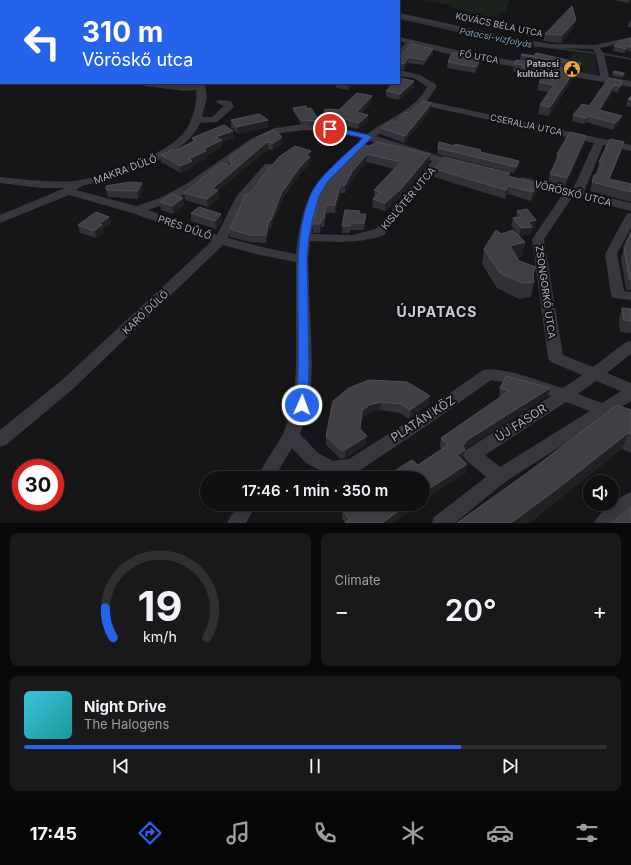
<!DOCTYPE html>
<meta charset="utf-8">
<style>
:root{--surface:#101012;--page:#19191b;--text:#f1f3f6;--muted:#9c9d9f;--line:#303032;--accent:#2563eb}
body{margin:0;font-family:Inter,sans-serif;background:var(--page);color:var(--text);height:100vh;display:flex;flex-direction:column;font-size:15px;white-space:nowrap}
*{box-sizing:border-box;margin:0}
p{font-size:13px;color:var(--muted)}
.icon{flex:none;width:22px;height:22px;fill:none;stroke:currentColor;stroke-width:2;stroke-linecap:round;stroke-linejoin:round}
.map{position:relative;height:523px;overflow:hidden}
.drawer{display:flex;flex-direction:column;gap:10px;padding:10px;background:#09090a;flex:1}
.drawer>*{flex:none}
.guide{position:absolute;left:0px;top:0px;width:400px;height:84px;box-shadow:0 2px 6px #0003,0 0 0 1px var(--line);background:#2563eb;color:#fff;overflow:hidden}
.buttons{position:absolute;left:583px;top:475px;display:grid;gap:8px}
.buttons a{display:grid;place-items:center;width:36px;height:36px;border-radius:50%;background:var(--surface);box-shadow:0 2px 6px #0003,0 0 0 1px var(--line);font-size:20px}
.speed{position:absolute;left:12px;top:459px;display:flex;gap:8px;font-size:20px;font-weight:700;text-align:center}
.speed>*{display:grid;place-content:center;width:52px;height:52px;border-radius:50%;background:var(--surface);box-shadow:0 2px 6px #0003,0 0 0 1px var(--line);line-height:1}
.speed .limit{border:6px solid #d22;background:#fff;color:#111}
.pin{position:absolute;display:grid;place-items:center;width:34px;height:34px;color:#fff;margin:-17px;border:2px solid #fff;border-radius:50%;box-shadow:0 1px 4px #0007}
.me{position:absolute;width:44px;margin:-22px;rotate:2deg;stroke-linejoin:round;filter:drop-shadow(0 0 3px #0008)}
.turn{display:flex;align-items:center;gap:14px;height:84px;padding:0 16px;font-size:18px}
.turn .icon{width:52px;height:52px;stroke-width:2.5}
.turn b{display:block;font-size:28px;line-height:34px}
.big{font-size:30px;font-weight:600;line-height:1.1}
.drawer .tile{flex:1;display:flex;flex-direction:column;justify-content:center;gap:6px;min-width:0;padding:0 14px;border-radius:8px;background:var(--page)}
.drawer .dial{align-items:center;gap:0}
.dial svg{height:104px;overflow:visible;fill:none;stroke:var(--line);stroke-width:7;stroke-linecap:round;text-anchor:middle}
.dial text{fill:var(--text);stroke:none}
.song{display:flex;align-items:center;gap:12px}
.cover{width:48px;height:48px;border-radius:6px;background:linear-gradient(135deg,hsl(190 70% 55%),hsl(180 70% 35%))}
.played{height:4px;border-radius:2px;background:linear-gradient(90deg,var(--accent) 75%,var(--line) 75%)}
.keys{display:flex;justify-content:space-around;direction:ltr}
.heat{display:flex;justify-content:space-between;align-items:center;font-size:22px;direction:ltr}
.drawer .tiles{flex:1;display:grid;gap:10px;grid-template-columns:1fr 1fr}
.tile:last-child{grid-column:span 2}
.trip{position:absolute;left:200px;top:471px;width:230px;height:40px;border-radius:20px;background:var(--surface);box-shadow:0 2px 6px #0003,0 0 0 1px var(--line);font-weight:600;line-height:40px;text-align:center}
.dock{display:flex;height:64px;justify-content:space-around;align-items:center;background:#060607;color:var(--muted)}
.dock .icon{width:28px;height:28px}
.dock .current{color:var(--accent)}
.dock b{font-size:18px;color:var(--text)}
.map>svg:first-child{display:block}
.green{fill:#1c231d}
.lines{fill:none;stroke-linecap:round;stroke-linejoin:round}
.stream{stroke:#2c353b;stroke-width:2}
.minor{fill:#37383d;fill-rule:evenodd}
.wall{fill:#323236}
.shaded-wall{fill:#212124}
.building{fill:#3f3f44;stroke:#4f5156}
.route{fill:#2563eb;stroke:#184099}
.labels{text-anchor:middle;stroke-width:4;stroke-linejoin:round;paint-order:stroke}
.far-street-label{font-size:9px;fill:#a8adb8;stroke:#111113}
.far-water-label{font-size:9px;font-style:italic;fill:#7f9db2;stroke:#111113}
.far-poi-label{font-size:9px;font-weight:bold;fill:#a8adb8;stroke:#111113;text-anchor:end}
.street-label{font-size:10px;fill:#a8adb8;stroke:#111113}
.near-street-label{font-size:12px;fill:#a8adb8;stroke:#111113}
.district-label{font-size:14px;font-weight:bold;letter-spacing:1px;fill:#c9ccd4;stroke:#111113}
</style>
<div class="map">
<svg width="631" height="523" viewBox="0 0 631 523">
<rect width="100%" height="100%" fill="#161618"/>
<g class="green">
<path d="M424 0H509L506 10 494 18 449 7 451 5Z"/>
<path d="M573 53 595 55 597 75 583 73V67L566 64Z"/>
</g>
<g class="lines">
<g class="stream">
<path d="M399 18 508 42 594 53"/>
<path d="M604 54 631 59"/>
</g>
<g class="minor">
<path d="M138 0H222L223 1H137Z"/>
<path d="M321 0H331L332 1H322Z"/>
<path d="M399 13 515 38 551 44 595 45 631 37V41L600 48 604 54 609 77 631 81V87L558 74 554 71 558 68 600 76 596 54 593 49 551 48 515 42 399 17Z"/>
<rect x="0" y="26" width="1" height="4"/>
<path d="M399 37 465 52 532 64 536 67 532 70 465 58 413 45 402 57 399 58V50L406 43 399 41Z"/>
<rect x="0" y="66" width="1" height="6"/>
<path d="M399 70 420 75 435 84 437 86 427 101 631 145V151L603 145 584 192 631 203V211L573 196 544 239 563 355 593 367 626 342 631 341V354L607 373 631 383V401L618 409 631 414V427L605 418 505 482 455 523H432L434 517 486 477 466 460 463 455 466 450 551 396 514 384 491 380 432 422 359 471 331 475 325 473 306 463 292 448 274 478H256L283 434 294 405 296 364V262L260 255 223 245 74 388 6 445 0 447V430L62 380 212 241 132 213 69 195 0 223V215L65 188H41L0 183V177C24 179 49 183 73 181 104 178 168 155 186 130 192 122 198 100 196 90L185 91 145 86 140 83H167L185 85 205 83 207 98 202 117H212L224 106 216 102 218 100 231 101 234 107 217 122 200 123C188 153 134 172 105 181 97 183 82 184 76 190L136 206 160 198 186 184 252 138 275 128 304 124 330 126 367 134C386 120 416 109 427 87L414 78 399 76ZM422 105 594 143 573 189 522 177 516 180 518 182 563 194 532 239 548 358 551 362 582 375 563 388C544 383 500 365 483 370L420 414 349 459 333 461 318 453 300 434 310 405 312 364 308 259 310 241C336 242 360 244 384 235L442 164 458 168 462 167 463 165 462 163 376 136ZM304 130C323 131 342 133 361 138L359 141 360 143 364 144 370 141 432 161 376 229 352 235 311 234 321 196 329 182 352 158 351 156H343C336 163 328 170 321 178 304 198 299 228 296 254L262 247 228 238 247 198 273 168 274 166 273 164H265L236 197 217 235 148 210 168 203 194 189 260 142 281 133ZM596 381 621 391 602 403 578 394ZM566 402 590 411 500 467 485 455Z"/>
<path d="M631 213V228L617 254 624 291 631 292V300L613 298 611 295 605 254 625 217 627 214Z"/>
<path d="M631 492V511L617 523H594C599 512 620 496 631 492Z"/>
<path d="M238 504H257L246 523H227Z"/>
</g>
</g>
<g class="wall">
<rect x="192" y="0" width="54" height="1"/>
<path d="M614 0H630L627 3Z"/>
<path d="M631 20V27H628L629 22Z"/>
<path d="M574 27 561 43 543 41 545 34Z"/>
<path d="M631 38V52L627 51 624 53 613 51 614 46Z"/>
<path d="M399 53 400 54H433L424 65 408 63 404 70 399 69Z"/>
<path d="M521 55 581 63 580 68 579 71 520 60Z"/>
<path d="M481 57 480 64 475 73 447 68 448 62Z"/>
<path d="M516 60 573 78 549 116 538 114 540 105 548 92 537 90 539 82 541 79 520 75 521 73 513 72 514 64Z"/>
<path d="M614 71 624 73 623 78 612 76Z"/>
<path d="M609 78 622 81 618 93 613 91 601 110 622 116 620 122 613 130 586 122 584 124 572 121 573 115 589 106Z"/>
<path d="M414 81V87L399 100 386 97V91Z"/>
<path d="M327 83H355L348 90 336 88V86Z"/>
<path d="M631 96V107L626 106 628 99Z"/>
<path d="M372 102 362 113 368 115V121L358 129 341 125 324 124V118L339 110Z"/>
<path d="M293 108 307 109 319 121 318 124H301L293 111Z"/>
<path d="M431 110 404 143 380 134 381 128 396 123 409 113Z"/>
<path d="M231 120H268V127L238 134 231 127Z"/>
<path d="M260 136 282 144 273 150 268 149 218 191 219 198 208 207 185 200 184 193 231 166Z"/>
<path d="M586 136 585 143 565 186 548 182 550 174 556 161 557 154Z"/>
<path d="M192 138H234L222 142V147L207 155V158L193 165V168L181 173 161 162V155L174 151 193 142Z"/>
<path d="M361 144 429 162 401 196 385 211 372 207 373 199 374 198V190L394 169 366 162 352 180 345 193H340L335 213H326L324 227H321L320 233H313V224Z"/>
<path d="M454 146 481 150V153L518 168 514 173 437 154 438 148Z"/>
<path d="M621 150 610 179 631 184V202L590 191 594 175H596L598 172 597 171 599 162Z"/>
<path d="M311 151 310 164 300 174 282 199 271 228H270L266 243 250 242 230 237V229L249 195Z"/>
<path d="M435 169 510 177 538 184 536 193 531 201 508 194 505 199 434 177Z"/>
<path d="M142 183 143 190 138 199 108 197 106 190Z"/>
<path d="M183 198 184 205 173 214 161 210 160 202Z"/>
<path d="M517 211 535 228H532L531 234 519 236 511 225 513 218 516 217Z"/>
<path d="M191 213 221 214 222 222 216 229 191 221Z"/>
<path d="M359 214H366L364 230H350V233H342V226Z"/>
<path d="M109 217 110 224 103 229 104 232 96 238 80 233 78 225Z"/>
<path d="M631 232V290H626L621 258 624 247Z"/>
<path d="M501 234 525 242 522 257 518 258 519 261 536 267 533 277 534 282 531 297 519 299 497 288 482 264 484 249Z"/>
<path d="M622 308 631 309V333L620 332 619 320Z"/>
<path d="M349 388 429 404 409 419 400 413 380 410 369 413 361 420 360 429 366 444 345 458 341 459 326 445V436Z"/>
<path d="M500 388H550L548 396 465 449 463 458 462 459 466 473 418 465 442 449 440 447 441 438 501 397 499 396Z"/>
<path d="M631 410V453L622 449 552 505 529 523H457Z"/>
<path d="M419 504 393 523H345V522L342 519V511L363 506Z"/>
</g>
<g class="shaded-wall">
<path d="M239 0H246V1H235Z"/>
<path d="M576 20 574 27 561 43 562 35Z"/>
<path d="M628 46 627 51 624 53 626 49Z"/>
<path d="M433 49V54L424 65 425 60Z"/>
<path d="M409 57 408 63 404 70V64Z"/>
<path d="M481 57 480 64 475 73 476 67Z"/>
<path d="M575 70 573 78 549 116 550 107Z"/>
<path d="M414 81V87L399 100 400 94Z"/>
<path d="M349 83H355L348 90V84Z"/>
<path d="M614 85 613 91 598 116 599 110Z"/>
<path d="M372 96V102L357 118V112Z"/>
<path d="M432 103 431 110 404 143 405 136Z"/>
<path d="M368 115V121L358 129 359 123Z"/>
<path d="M588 116 586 122 584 124 586 118Z"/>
<path d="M622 116 620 122 613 130 615 123Z"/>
<path d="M268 120V127L238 134 237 127Z"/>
<path d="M233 131 234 138 222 142V147L207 155V158L193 165V168L181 173 180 166 215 137Z"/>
<path d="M586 136 585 143 565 186 567 178Z"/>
<path d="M282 137V144L273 150V143Z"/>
<path d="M267 142 268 149 218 191 219 198 208 207 207 199 212 189Z"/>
<path d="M624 142 621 150 607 188 609 179Z"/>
<path d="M311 151 310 164 300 174 282 199 271 228V220L282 192 306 155Z"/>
<path d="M367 154 366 162 352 180 345 193V185L352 172Z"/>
<path d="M430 154 429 162 401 196 385 211V203Z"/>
<path d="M519 161 518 168 514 173 516 167Z"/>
<path d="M142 183 143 190 138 199 137 191Z"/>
<path d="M538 184 536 193 531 201 533 192Z"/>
<path d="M340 185V193L335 213V205Z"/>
<path d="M509 186 508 194 505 199 506 190Z"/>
<path d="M183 198 184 205 173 214 172 206Z"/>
<path d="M326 205V213L324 227V219Z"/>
<path d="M221 214 222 222 216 229 215 221Z"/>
<path d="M109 217 110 224 103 229 104 232 96 238 94 231 99 224Z"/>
<path d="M321 219V227L320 233V224Z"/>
<path d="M269 220 270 228 266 243V235Z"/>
<path d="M536 220 535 228H532L531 234 519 236 521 228 528 222Z"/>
<path d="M525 242 522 257 507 261 510 246Z"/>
<path d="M536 267 532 282 533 273Z"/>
<path d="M550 388 548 396 465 449 464 450 463 458 456 463 457 455 467 440Z"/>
<path d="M430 396 429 404 409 419 410 410Z"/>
<path d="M381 402 380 410 369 413 361 420 362 411 369 405Z"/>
<path d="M628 433 622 449 552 505 529 523H511Z"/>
<path d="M367 436 366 444 345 458V450Z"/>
<path d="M467 464 466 473 423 501V493Z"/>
<path d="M408 504H419L393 523H382Z"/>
</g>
<g class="building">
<path d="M55 0 71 1 72 0H156L155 1H52Z"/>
<path d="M199 0H239L235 1H202Z"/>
<path d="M572 6 576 20 562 35 545 34Z"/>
<path d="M631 38V47L628 46 626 49 614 46 620 41Z"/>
<path d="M411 44 433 49 425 60 409 57 404 64 400 63 399 64V53L400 54 404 53Z"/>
<path d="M452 53 481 57 476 67 448 62Z"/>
<path d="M536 53 581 63 580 65 521 55 522 54 534 56Z"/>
<path d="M516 60 575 70 550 107 540 105 554 85 539 82 546 72 522 67 523 65 514 64Z"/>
<path d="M614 71 624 73V75L613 73Z"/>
<path d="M399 78 414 81 400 94 386 91 393 83H399Z"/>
<path d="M609 78 622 81 620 87 614 85 599 110 622 116 615 123 588 116 586 118 573 115 582 104 589 106Z"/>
<path d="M340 83H349L348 84Z"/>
<path d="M357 93 372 96 357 112 368 115 359 123 341 118H324L325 109 339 110Z"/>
<path d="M631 96V100L628 99Z"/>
<path d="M423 101 432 103 405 136 381 128 391 121 396 123 405 112 409 113Z"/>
<path d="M306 106 307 109 311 108 319 121 301 120 293 108Z"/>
<path d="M259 114 268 120 237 127 231 120Z"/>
<path d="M224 125 233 131 215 137 222 140 203 149 206 151 189 159 192 161 180 166 161 155 172 150 174 151 196 140 192 138Z"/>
<path d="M274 130 282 137 273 143 267 142 212 189 218 190 207 199 184 193 221 163 231 166 230 157 260 136Z"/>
<path d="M570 132 586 136 567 178 550 174 559 155 557 154Z"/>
<path d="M610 139 624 142 609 179 631 184V192L592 182 594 175H596L602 163 599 162Z"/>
<path d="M376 142 430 154 402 188 385 203 373 199 380 192 374 190 401 162 367 154 352 172 345 185H340L335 205H326L324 219H321L320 224H313L318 198 325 183 336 168 361 144 370 146Z"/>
<path d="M439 142 454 146 455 144 481 150 480 152 519 161 516 167 438 148Z"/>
<path d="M295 146 311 151 306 155 310 157 300 167 282 192 271 220H269L266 235H249L230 229 246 194 249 195 263 176 279 157Z"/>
<path d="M444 157 510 173 508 176 538 184 533 192 509 186 506 190 435 169Z"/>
<path d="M130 182 142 183 137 191 106 190V186Z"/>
<path d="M172 194 183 198 172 206 160 202Z"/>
<path d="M199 207 221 214 215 221 191 213Z"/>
<path d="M527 209 536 220 528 222 532 227 521 228 513 218 522 217 517 211Z"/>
<path d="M345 210 360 211 359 214H366L364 223H351L350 226H342Z"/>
<path d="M96 212 109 217 99 224 102 225 94 231 78 225Z"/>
<path d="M496 230 501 234 513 230 525 242 510 246 519 261 536 267 533 273 534 282 522 283 500 273 484 249Z"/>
<path d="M631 232V279H629L624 247Z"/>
<path d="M622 308 631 309V321L624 320Z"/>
<path d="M506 376 550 388 467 440 463 446 465 450 457 455 467 464 423 493V478H383L412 460 418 465 448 445 441 438 509 391 500 388Z"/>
<path d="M369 380 407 382 430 396 410 410 401 404 381 402 369 405 362 411 360 429 367 436 345 450H341L326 436 333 401 349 388Z"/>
<path d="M617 405 631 410V434L628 433 557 489 511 523H457L527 473Z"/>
<path d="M352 504H362L363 506 366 504H408L382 523H345L350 519 342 511Z"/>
<path d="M631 507V523H612Z"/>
</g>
<path class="route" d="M330 126 368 135 372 137 328 181 319 196 313 217 309 237 307 259 309 364 308 405 306 408 302 409 298 408 297 405C298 376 299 346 298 317 298 277 295 234 310 196 319 175 347 154 363 138L328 130V127Z"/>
<defs>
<g id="civic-disc" transform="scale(0.9)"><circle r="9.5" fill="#f0a936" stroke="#111113"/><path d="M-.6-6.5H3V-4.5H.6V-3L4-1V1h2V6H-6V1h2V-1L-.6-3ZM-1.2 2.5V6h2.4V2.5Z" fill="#111"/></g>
</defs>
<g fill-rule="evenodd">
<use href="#civic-disc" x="572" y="69"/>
</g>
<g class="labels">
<g class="far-street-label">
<text transform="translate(499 25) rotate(12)" y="3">KOVÁCS BÉLA UTCA</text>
<text transform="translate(479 57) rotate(11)" y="3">FŐ UTCA</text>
<text transform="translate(526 125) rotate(12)" y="3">CSERALJA UTCA</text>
</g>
<g class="far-water-label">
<text transform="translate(496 38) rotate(11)" y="3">Patacsi-vízfolyás</text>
</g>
<g class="far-poi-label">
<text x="559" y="67">Patacsi<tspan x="559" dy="10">kultúrház</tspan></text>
</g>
<g class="street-label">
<text transform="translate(125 169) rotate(-20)" y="4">MAKRA DŰLŐ</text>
<text transform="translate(573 193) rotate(14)" y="4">VÖRÖSKŐ UTCA</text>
<text transform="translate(408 198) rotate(-50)" y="4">KISLŐTÉR UTCA</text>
<text transform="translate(185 227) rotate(19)" y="4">PRÉS DŰLŐ</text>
<text transform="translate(546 292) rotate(82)" y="4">ZSONGORKŐ UTCA</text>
<text transform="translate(145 312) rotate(-43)" y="4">KARÓ DŰLŐ</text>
</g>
<g class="near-street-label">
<text transform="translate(423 419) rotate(-33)" y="4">PLATÁN KÖZ</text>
<text transform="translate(521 423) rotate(-33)" y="4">ÚJ FASOR</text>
</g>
<g class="district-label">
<text x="437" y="317">ÚJPATACS</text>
</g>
</g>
</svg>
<div class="buttons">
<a><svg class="icon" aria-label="sound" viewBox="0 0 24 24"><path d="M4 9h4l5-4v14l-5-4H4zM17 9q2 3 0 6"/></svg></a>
</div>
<div class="speed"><div class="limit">30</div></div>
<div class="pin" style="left:330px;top:129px;background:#d93025"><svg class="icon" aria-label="arrive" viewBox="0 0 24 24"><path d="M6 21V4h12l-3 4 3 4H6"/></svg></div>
<svg class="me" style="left:302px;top:405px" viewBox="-20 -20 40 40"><circle r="17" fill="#2563eb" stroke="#fff" stroke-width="3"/><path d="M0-11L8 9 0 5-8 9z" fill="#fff"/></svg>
<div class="trip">17:46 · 1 min · 350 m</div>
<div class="guide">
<div class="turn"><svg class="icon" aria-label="left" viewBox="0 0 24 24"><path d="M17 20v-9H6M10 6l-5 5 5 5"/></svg><div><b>310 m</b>Vöröskő utca</div></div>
</div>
</div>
<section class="drawer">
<div class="tiles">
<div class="tile dial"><svg viewBox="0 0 100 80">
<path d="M14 69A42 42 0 1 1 86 69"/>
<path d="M14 69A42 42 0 0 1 8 46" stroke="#2563eb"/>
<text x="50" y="56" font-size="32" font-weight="700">19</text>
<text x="50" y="72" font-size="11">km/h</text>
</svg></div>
<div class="tile"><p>Climate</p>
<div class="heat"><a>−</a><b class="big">20°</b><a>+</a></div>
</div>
<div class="tile">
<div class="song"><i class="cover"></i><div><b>Night Drive</b><p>The Halogens</p></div></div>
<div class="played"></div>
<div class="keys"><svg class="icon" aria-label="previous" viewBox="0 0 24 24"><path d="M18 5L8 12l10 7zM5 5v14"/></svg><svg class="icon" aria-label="pause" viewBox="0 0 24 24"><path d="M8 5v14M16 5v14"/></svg><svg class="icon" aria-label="next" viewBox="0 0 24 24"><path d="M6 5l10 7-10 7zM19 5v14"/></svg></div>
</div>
</div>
</section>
<nav class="dock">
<b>17:45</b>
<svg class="icon current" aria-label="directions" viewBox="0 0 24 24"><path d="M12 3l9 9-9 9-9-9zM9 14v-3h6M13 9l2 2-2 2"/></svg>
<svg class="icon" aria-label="music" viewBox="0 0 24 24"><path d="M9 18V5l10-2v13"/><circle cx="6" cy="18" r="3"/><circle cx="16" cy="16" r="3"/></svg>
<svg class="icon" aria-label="phone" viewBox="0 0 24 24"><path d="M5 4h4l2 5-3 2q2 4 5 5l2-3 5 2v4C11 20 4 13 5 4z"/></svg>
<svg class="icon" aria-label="climate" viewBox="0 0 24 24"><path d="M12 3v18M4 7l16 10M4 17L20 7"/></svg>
<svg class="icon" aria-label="car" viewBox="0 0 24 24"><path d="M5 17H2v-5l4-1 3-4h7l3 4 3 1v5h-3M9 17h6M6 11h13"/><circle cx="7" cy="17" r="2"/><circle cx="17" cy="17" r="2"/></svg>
<svg class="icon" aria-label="filters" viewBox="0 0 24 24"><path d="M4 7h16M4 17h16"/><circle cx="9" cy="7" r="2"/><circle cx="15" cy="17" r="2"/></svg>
</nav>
